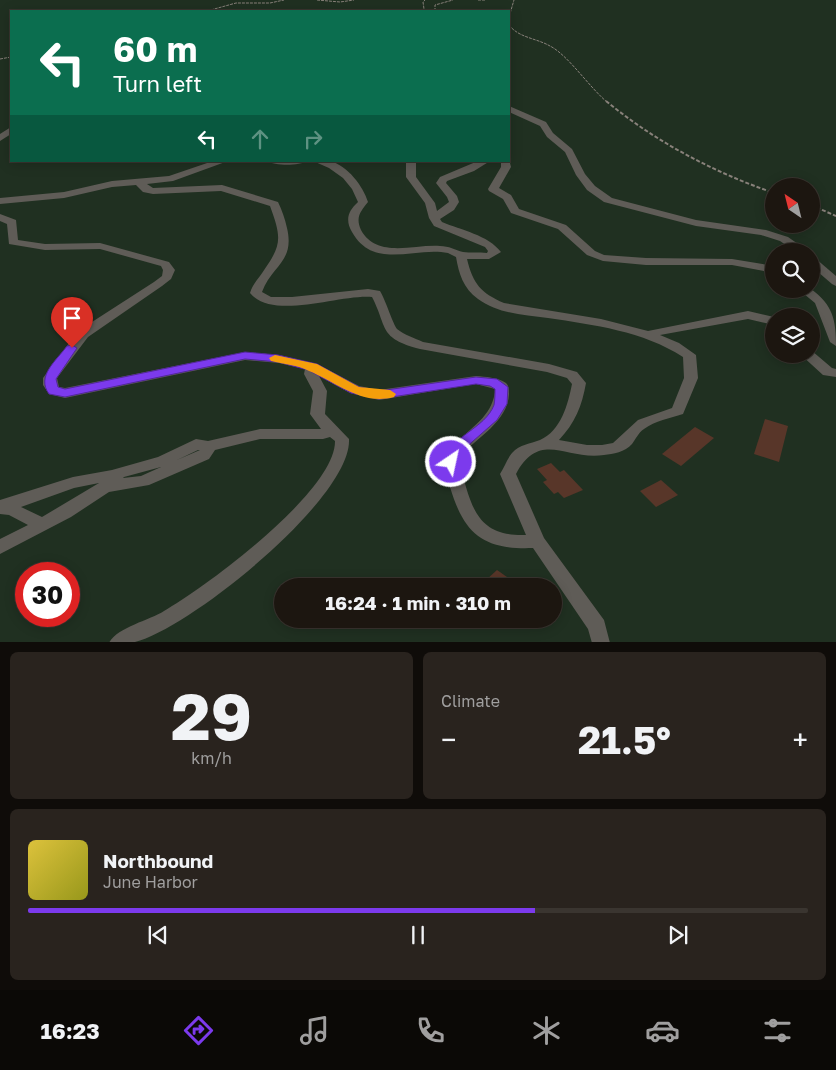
<!DOCTYPE html>
<meta charset="utf-8">
<style>
:root{--surface:#1c1610;--page:#29231e;--text:#f1f3f6;--muted:#a09f9f;--line:#3a3530;--accent:#7c3aed}
body{margin:0;font-family:"Golos Text",sans-serif;background:var(--page);color:var(--text);height:100vh;display:flex;flex-direction:column;font-size:19px;white-space:nowrap}
*{box-sizing:border-box;margin:0}
p{font-size:16px;color:var(--muted)}
.icon{flex:none;width:28px;height:28px;fill:none;stroke:currentColor;stroke-width:2;stroke-linecap:round;stroke-linejoin:round}
.map{position:relative;height:642px;overflow:hidden}
.side{display:flex;flex-direction:column;gap:10px;padding:10px;background:#0f0c09;flex:1}
.side>*{flex:none}
.top-card{position:absolute;left:10px;top:10px;width:500px;height:152px;border-radius:0px;box-shadow:0 2px 12px #0003,0 0 0 1px var(--line);background:#0b6e4f;color:#fff;overflow:hidden}
.needle{width:32px;rotate:325deg}
.buttons{position:absolute;left:765px;top:178px;display:grid;gap:10px}
.buttons a{display:grid;place-items:center;width:55px;height:55px;border-radius:50%;background:var(--surface);box-shadow:0 2px 12px #0003,0 0 0 1px var(--line);font-size:25px}
.speed{position:absolute;left:15px;top:562px;display:flex;gap:10px;font-size:25px;font-weight:700;text-align:center}
.speed>*{display:grid;place-content:center;width:65px;height:65px;border-radius:50%;background:var(--surface);box-shadow:0 2px 12px #0003,0 0 0 1px var(--line);line-height:1}
.speed .limit{border:8px solid #d22;background:#fff;color:#111}
.pin{position:absolute;display:grid;place-items:center;width:42px;height:42px;color:#fff;margin:-51px -21px;border-radius:50% 50% 50% 0;rotate:-45deg;box-shadow:0 0 5px #0007}
.pin .icon{rotate:45deg}
.me{position:absolute;width:55px;margin:-28px;rotate:34deg;stroke-linejoin:round;filter:drop-shadow(0 0 4px #0008)}
.turn{display:flex;align-items:center;gap:18px;height:105px;padding:0 20px;font-size:22px}
.turn .icon{width:65px;height:65px;stroke-width:2.5}
.turn b{display:block;font-size:35px;line-height:42px}
.lanes{display:flex;align-items:center;height:48px;padding:0 20px;background:#0003;justify-content:center;gap:25px;direction:ltr}
.lanes .off{opacity:.35}
.big{font-size:38px;font-weight:700;line-height:1.1}
.side .widget{flex:1;display:flex;flex-direction:column;justify-content:center;gap:8px;min-width:0;padding:0 18px;border-radius:8px;background:var(--page)}
.side .dial{align-items:center;gap:0}
.dial b{font-size:65px;line-height:1}
.song{display:flex;align-items:center;gap:15px}
.cover{width:60px;height:60px;border-radius:8px;background:linear-gradient(135deg,hsl(50 70% 55%),hsl(60 70% 35%))}
.played{height:5px;border-radius:2px;background:linear-gradient(90deg,var(--accent) 65%,var(--line) 65%)}
.keys{display:flex;justify-content:space-around;direction:ltr}
.heat{display:flex;justify-content:space-between;align-items:center;font-size:28px;direction:ltr}
.side .tiles{flex:1;display:grid;gap:10px;grid-template-columns:1fr 1fr}
.widget:last-child{grid-column:span 2}
.trip{position:absolute;left:274px;top:578px;width:288px;height:50px;border-radius:25px;background:var(--surface);box-shadow:0 2px 12px #0003,0 0 0 1px var(--line);font-weight:700;line-height:50px;text-align:center}
.tab-bar{display:flex;height:80px;justify-content:space-around;align-items:center;background:#0b0906;color:var(--muted)}
.tab-bar .icon{width:35px;height:35px}
.tab-bar .active{color:var(--accent)}
.tab-bar b{font-size:22px;color:var(--text)}
.map>svg:first-child{display:block}
.green{fill:#203021;fill-rule:evenodd}
.building{fill:#583629}
.lines{fill:none;stroke-linecap:round;stroke-linejoin:round}
.path-far1{stroke:#88817a;stroke-width:1;stroke-dasharray:3 1;stroke-linecap:butt}
.path{stroke:#88817a;stroke-width:2;stroke-dasharray:4 2;stroke-linecap:butt}
.minor{fill:#5f5c57;fill-rule:evenodd}
.route{fill:#7c3aed;stroke:#51269a}
.slow{fill:#f59e0b}
</style>
<div class="map">
<svg width="836" height="643" viewBox="0 0 836 643">
<rect width="100%" height="100%" fill="#261e15"/>
<path class="green" d="M0 0H836V642L0 643ZM11 11H509V161H11ZM774 186H811V224H774ZM774 251H811V289H774ZM774 316H811V354H774ZM26 574H69V616H26ZM282 586H552V619H282Z"/>
<g class="building">
<path d="M765 419 788 426 779 462 754 454Z"/>
<path d="M695 427 714 438 681 466 662 454Z"/>
<path d="M551 463 560 472 564 470 583 490 564 498 558 492 554 494 543 482 547 480 537 469Z"/>
<path d="M661 480 678 495 656 507 640 491Z"/>
<path d="M497 570 507 577 495 586 486 580Z"/>
</g>
<g class="lines">
<g class="path-far1">
<path d="M317 0 340 2 354 0"/>
<path d="M478 0H486"/>
<path d="M207 11 236 3H270L284 0"/>
<path d="M245 11H261"/>
<path d="M275 11H310"/>
<path d="M421 11 424 9 423 2 425 0"/>
<path d="M435 11V5L453 0"/>
<path d="M509 17 514 0"/>
<path d="M509 25C519 38 536 38 550 46 568 55 589 87 607 102"/>
<path d="M0 59 11 57"/>
</g>
<g class="path">
<path d="M606 101C656 142 713 172 774 193"/>
<path d="M811 205 836 216"/>
</g>
<g class="minor">
<path d="M509 106 546 122 553 133 572 149 585 174 595 186 612 198 696 220 766 230 788 237 808 251H795L780 241 761 235 696 226 604 202 587 190 576 175 565 152 547 137 540 126 509 112Z"/>
<path d="M11 127V134L0 141V134Z"/>
<path d="M509 159 511 167 499 188 511 195 519 209 566 225 595 251 604 255 646 258 732 259 774 266V273L732 265H646L603 261 587 255 558 229 511 213 503 199 489 191 488 189 501 167V161H509Z"/>
<path d="M213 161H228L173 181 147 184 153 188 222 185 278 202C282 210 285 219 287 228 295 262 272 265 262 292L271 297H292L368 289 380 291C386 301 393 324 397 329 404 335 415 338 423 342L549 364 577 372 586 383C582 406 575 423 559 440L587 445H602L613 443 638 420 672 408 684 378 683 357C643 331 594 325 548 318 524 315 499 314 478 299 463 288 459 274 456 257L448 253C415 246 374 271 352 232 345 220 348 211 358 202L352 189 343 178 329 168 313 161C319 161 325 160 330 161 348 166 363 186 368 202 361 211 355 217 361 230 377 259 414 244 440 246 449 246 455 250 463 252 470 253 479 252 487 253L488 251 485 247 434 226 429 218 425 203 406 177V161H416V177L435 203 437 211 449 202 447 197 436 183 440 177 478 161H490L474 171 447 181 446 183 457 196 459 202 454 210 440 219 442 222C461 230 488 235 501 252L489 259H467C473 284 481 293 504 303L601 319 648 331 748 311 774 317V325L748 319 660 335 679 343 696 355 698 378 683 414C670 418 655 421 644 429 638 433 636 439 632 444 625 452 613 454 604 455 567 461 540 429 516 474L544 538 604 620 610 643H592L588 629 533 548C483 550 464 534 450 487 447 477 441 464 446 454 448 448 454 444 459 440 475 425 494 413 495 389L476 384 379 400 350 393 319 376 327 391 325 414 349 439C352 498 190 628 135 642 128 643 117 643 109 643 116 628 150 620 164 611 206 587 336 491 335 441L330 437 323 439H260L215 450 209 459 149 485 109 492 71 517 0 554V539L28 525 9 515 0 514V500L73 477 112 470 158 457 196 439 208 441 260 429H321L310 414 313 391 304 374 305 369 279 363 245 360 65 398 49 394 43 385V378L78 331 154 282 162 276 163 270 161 266 100 249 45 250 9 244 7 224 0 221V214L16 220 18 240 45 244 100 243 169 262 175 270 171 279 162 286 88 337 57 378 59 387 65 388 245 352 279 355 317 364 359 386 379 390 476 376C486 377 497 377 506 383 509 386 509 389 509 394 508 421 477 438 460 456L459 462C471 503 474 537 526 535L500 474C504 468 507 459 512 453 520 444 530 444 540 440 561 431 568 404 572 384L567 378 547 372 420 349C378 338 388 328 372 297 340 294 273 321 250 293 252 286 256 281 260 276 281 246 283 241 270 206L221 191 153 194 143 192 136 185 112 187 64 198 0 204V198L64 192 112 181 169 176ZM198 450H200L177 460ZM161 467 141 476 123 478 124 477ZM99 483 42 517 21 507 74 488Z"/>
<path d="M267 161H307C299 166 275 166 267 161Z"/>
<path d="M811 257 815 258 836 276V286L832 284 811 266Z"/>
<path d="M798 289H811C833 305 836 320 836 346L830 342 815 303Z"/>
<path d="M812 351 832 368 836 369V377L823 375 800 354H811Z"/>
</g>
</g>
<path class="route" d="M72 345 77 348 56 379 58 387 65 389 245 352 278 355 317 364 359 387 379 391 476 377 497 379 508 387 507 404 497 420 464 449 456 466 451 467 444 462C451 435 485 429 494 405 495 400 495 394 495 389L490 386 476 384 379 399 351 393 308 370 278 362 245 359 65 397 49 394C36 376 56 361 67 346Z"/>
<path class="slow" d="M275 355 317 364 359 387 390 390 396 394 394 397C362 406 336 382 309 371 298 365 283 364 271 361L269 358Z"/>
</svg>
<div class="buttons">
<a><svg class="needle" viewBox="-14 -14 28 28"><path d="M0-13l5 13h-10z" fill="#e53935"/><path d="M0 13l5-13h-10z" fill="#a09f9f"/></svg></a>
<a><svg class="icon" aria-label="search" viewBox="0 0 24 24"><circle cx="10" cy="10" r="6"/><path d="M15 15l6 6"/></svg></a>
<a><svg class="icon" aria-label="layers" viewBox="0 0 24 24"><path d="M12 4l9 5-9 5-9-5zM3 14l9 5 9-5"/></svg></a>
</div>
<div class="speed"><div class="limit">30</div></div>
<div class="pin" style="left:72px;top:348px;background:#d93025"><svg class="icon" aria-label="arrive" viewBox="0 0 24 24"><path d="M6 21V4h12l-3 4 3 4H6"/></svg></div>
<svg class="me" style="left:451px;top:462px" viewBox="-20 -20 40 40"><circle r="17" fill="#7c3aed" stroke="#fff" stroke-width="3"/><path d="M0-11L8 9 0 5-8 9z" fill="#fff"/></svg>
<div class="trip">16:24 · 1 min · 310 m</div>
<div class="top-card">
<div class="turn"><svg class="icon" aria-label="left" viewBox="0 0 24 24"><path d="M17 20v-9H6M10 6l-5 5 5 5"/></svg><div><b>60 m</b>Turn left</div></div>
<div class="lanes"><svg class="icon" aria-label="left" viewBox="0 0 24 24"><path d="M17 20v-9H6M10 6l-5 5 5 5"/></svg><svg class="icon off" aria-label="ahead" viewBox="0 0 24 24"><path d="M12 20V5M6 11l6-6 6 6"/></svg><svg class="icon off" aria-label="right" viewBox="0 0 24 24"><path d="M7 20v-9h11M14 6l5 5-5 5"/></svg></div>
</div>
</div>
<section class="side">
<div class="tiles">
<div class="widget dial"><b>29</b><p>km/h</p></div>
<div class="widget"><p>Climate</p>
<div class="heat"><a>−</a><b class="big">21.5°</b><a>+</a></div>
</div>
<div class="widget">
<div class="song"><i class="cover"></i><div><b>Northbound</b><p>June Harbor</p></div></div>
<div class="played"></div>
<div class="keys"><svg class="icon" aria-label="previous" viewBox="0 0 24 24"><path d="M18 5L8 12l10 7zM5 5v14"/></svg><svg class="icon" aria-label="pause" viewBox="0 0 24 24"><path d="M8 5v14M16 5v14"/></svg><svg class="icon" aria-label="next" viewBox="0 0 24 24"><path d="M6 5l10 7-10 7zM19 5v14"/></svg></div>
</div>
</div>
</section>
<nav class="tab-bar">
<b>16:23</b>
<svg class="icon active" aria-label="directions" viewBox="0 0 24 24"><path d="M12 3l9 9-9 9-9-9zM9 14v-3h6M13 9l2 2-2 2"/></svg>
<svg class="icon" aria-label="music" viewBox="0 0 24 24"><path d="M9 18V5l10-2v13"/><circle cx="6" cy="18" r="3"/><circle cx="16" cy="16" r="3"/></svg>
<svg class="icon" aria-label="phone" viewBox="0 0 24 24"><path d="M5 4h4l2 5-3 2q2 4 5 5l2-3 5 2v4C11 20 4 13 5 4z"/></svg>
<svg class="icon" aria-label="climate" viewBox="0 0 24 24"><path d="M12 3v18M4 7l16 10M4 17L20 7"/></svg>
<svg class="icon" aria-label="car" viewBox="0 0 24 24"><path d="M5 17H2v-5l4-1 3-4h7l3 4 3 1v5h-3M9 17h6M6 11h13"/><circle cx="7" cy="17" r="2"/><circle cx="17" cy="17" r="2"/></svg>
<svg class="icon" aria-label="filters" viewBox="0 0 24 24"><path d="M4 7h16M4 17h16"/><circle cx="9" cy="7" r="2"/><circle cx="15" cy="17" r="2"/></svg>
</nav>
